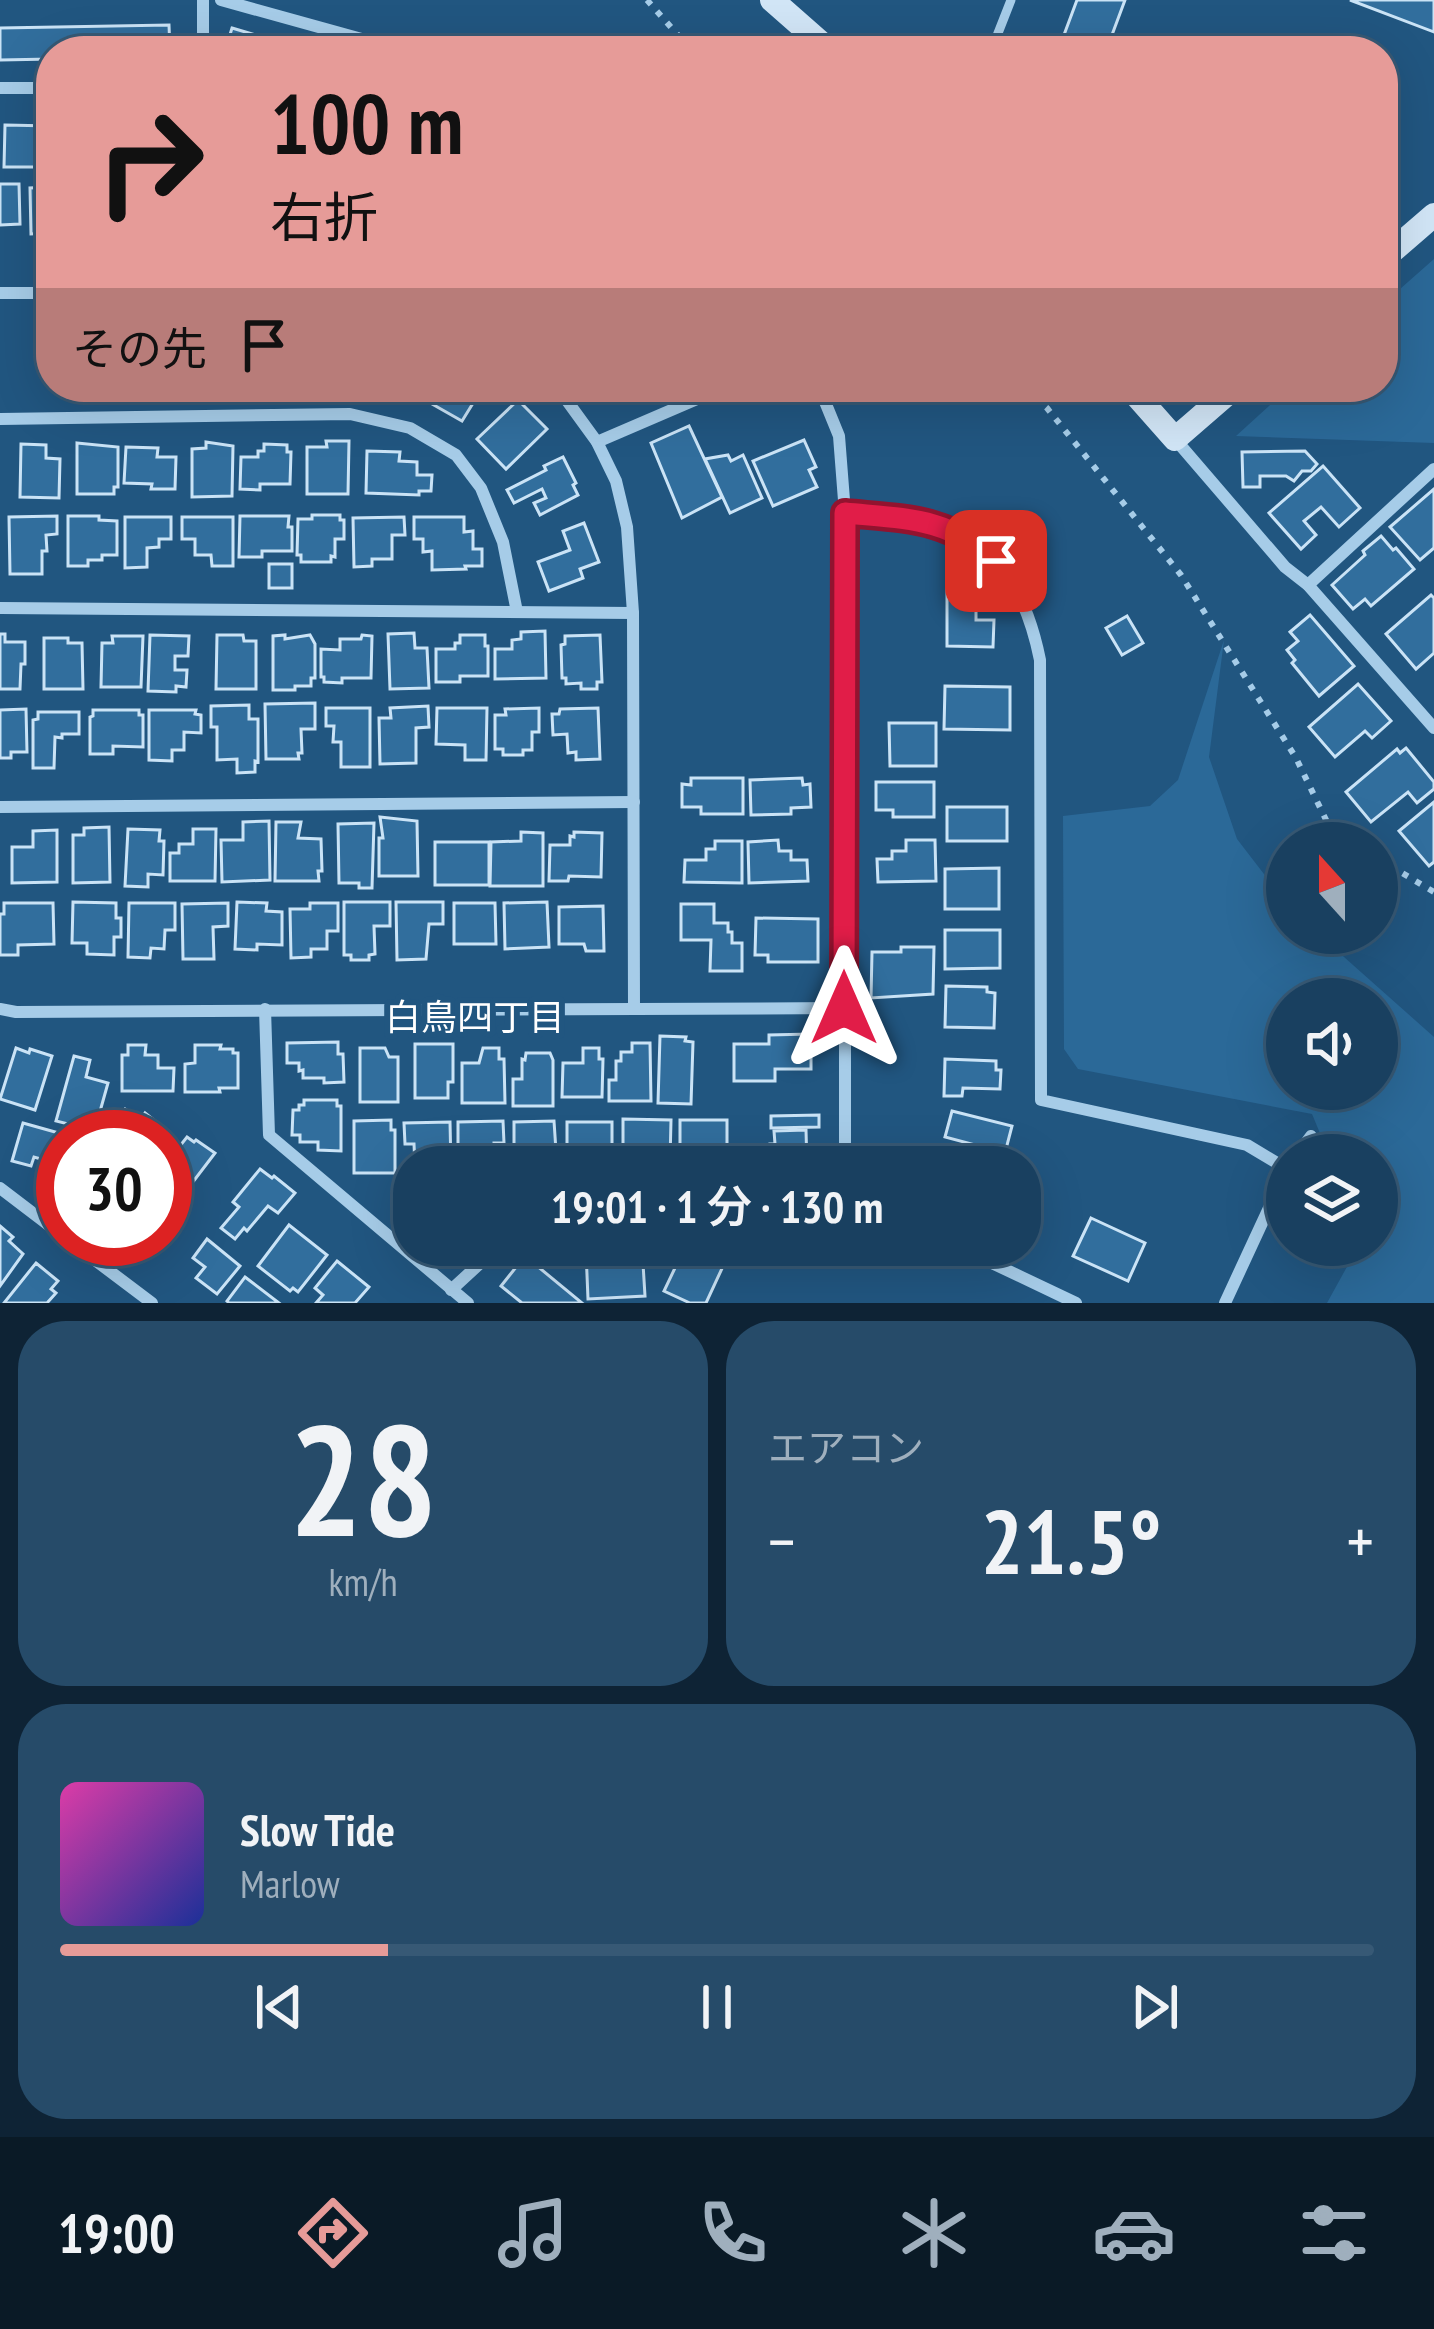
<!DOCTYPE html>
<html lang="ja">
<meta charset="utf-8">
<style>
:root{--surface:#194060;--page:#264b69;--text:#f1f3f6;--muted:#9fafbd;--line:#375975;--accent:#e69b98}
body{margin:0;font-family:"PT Sans Narrow","Noto Sans JP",sans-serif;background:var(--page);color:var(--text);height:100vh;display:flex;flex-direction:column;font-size:45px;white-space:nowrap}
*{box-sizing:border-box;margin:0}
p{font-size:39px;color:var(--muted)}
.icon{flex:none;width:66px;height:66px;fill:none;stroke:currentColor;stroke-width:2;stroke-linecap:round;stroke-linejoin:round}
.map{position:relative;height:1303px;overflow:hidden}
.sheet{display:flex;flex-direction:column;gap:18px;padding:18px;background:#0e2335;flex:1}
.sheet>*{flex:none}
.banner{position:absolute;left:36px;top:36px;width:1362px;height:366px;border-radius:48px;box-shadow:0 12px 48px #0002,0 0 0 3px var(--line);background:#e69b98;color:#111;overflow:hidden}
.needle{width:78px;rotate:339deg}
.fabs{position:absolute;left:1266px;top:822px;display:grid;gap:24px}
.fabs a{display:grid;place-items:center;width:132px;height:132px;border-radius:50%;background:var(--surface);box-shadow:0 12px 48px #0002,0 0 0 3px var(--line);font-size:60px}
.speed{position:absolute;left:36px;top:1110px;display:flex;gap:24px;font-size:60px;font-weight:700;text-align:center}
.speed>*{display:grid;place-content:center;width:156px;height:156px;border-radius:50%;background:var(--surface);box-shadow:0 12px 48px #0002,0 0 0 3px var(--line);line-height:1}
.speed .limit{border:18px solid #d22;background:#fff;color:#111}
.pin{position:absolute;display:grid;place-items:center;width:102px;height:102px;color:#fff;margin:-51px;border-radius:24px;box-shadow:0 6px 18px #0006}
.me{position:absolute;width:132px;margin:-66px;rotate:0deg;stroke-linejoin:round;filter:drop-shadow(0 0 9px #0008)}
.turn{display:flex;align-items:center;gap:42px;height:252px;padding:0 36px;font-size:54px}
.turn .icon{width:156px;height:156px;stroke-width:2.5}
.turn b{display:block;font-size:84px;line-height:102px}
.then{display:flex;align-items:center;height:114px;padding:0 36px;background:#0003;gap:24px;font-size:45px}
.big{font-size:90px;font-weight:600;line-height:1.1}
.sheet .widget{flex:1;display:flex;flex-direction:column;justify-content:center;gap:18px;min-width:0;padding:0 42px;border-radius:48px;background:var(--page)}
.sheet .dial{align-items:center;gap:0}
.dial b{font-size:156px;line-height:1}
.song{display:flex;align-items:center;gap:36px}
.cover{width:144px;height:144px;border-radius:18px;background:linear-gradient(135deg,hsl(320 70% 55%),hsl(230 70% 35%))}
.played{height:12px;border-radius:6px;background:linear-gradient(90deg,var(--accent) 25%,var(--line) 25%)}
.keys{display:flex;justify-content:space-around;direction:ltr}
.heat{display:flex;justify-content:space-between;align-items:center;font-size:66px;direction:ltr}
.sheet .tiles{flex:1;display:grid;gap:18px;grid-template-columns:1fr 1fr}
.widget:last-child{grid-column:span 2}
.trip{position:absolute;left:393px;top:1146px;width:648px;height:120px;border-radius:48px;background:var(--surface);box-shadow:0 12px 48px #0002,0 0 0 3px var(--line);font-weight:600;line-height:120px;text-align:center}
.tabs{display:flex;height:192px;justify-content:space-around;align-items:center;background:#0a1a26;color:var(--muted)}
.tabs .icon{width:84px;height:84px}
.tabs .active{color:var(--accent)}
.tabs b{font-size:54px;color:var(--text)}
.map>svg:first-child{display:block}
.green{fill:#2b6998;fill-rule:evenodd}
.building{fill:#316e9d;stroke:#cae3f6;stroke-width:3}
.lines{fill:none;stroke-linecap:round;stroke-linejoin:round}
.path{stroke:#a6cce8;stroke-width:6;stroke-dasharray:6 9;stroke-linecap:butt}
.lane{stroke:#a6cce8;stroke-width:9}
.street{stroke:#a6cce8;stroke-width:12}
.secondary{stroke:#d1e5f6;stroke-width:24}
.route-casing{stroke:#92132f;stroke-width:30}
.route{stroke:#e11d48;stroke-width:21}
.labels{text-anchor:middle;stroke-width:12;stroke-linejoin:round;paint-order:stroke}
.neighbourhood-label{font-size:36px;fill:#fff;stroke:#215680}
</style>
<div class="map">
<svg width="1434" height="1303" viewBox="0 0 1434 1303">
<rect width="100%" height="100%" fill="#215680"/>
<g class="green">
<path d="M1434 259V443L1236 436 1290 387H1383V304Z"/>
<path d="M1224 640 1209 757 1237 839 1287 904V933H1317L1434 1037V1303H1327L1359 1245H1377V1155H1329L1312 1114 1078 1069 1064 1049 1063 816 1150 806 1178 780ZM1287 999H1377V1089H1287Z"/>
</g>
<g class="building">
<path d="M1077 0H1125L1106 51H1058Z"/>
<path d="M1350 0H1434V32Z"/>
<path d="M169 25 170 51H51V59L0 60V28Z"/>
<path d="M232 28 286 44 284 51H225Z"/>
<path d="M5 125 51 126V167H4Z"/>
<path d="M0 184H19L20 224 0 225Z"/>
<path d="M51 187V233L31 234 30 188Z"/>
<path d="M433 387H483L462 421 425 400Z"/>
<path d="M518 400 547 429 506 469 477 439Z"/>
<path d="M689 426 722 497 682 518 651 443Z"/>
<path d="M804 440 816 467 809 470 817 487 773 506 753 461Z"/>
<path d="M326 441H349L348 494H307V447H327Z"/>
<path d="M206 442 233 446 232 496 192 497V449L206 448Z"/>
<path d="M77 443 118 447V487H114V494H77Z"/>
<path d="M21 444 46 445V458L60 459 59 498 20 497Z"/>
<path d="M264 444 287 445V452H291L290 484H260V490L240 489 241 457H258V451H264Z"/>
<path d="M126 447 158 448 157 457H176L175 489H151L152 484 124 483Z"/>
<path d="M367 451 400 452 399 461 417 462V475H432L431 491H419V495L366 493Z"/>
<path d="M1305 451 1317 464 1311 471H1302L1294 481 1286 476H1260V487H1243L1242 452Z"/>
<path d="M728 455 731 461 743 455 762 498 730 513 705 459Z"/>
<path d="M563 457 576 483 573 485 578 495 540 515 534 503 546 498 542 489 514 503 507 490 546 470 544 466Z"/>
<path d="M1323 466 1360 508 1339 527 1321 507 1304 521 1316 535 1301 549 1269 513Z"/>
<path d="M1434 489V548L1420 560 1390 527Z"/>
<path d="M312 515H340V520H344V539H335V557L331 556V562H301V555H297L298 519H312Z"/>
<path d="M57 516V534L46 535 47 551H42V574H10L9 517Z"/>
<path d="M68 516H99V520L117 521V555H102V560H88V566H68Z"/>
<path d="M240 516H289L288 527H292V551H262V557H239Z"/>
<path d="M125 517H171V539H159V547L147 548V567L125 568Z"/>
<path d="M182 517H233V566H212L211 555H195V539H182Z"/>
<path d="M404 517 405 535H392V559H372V566L354 567 353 518Z"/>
<path d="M414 517H464V532L473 531V549H482V566H465L466 569 432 570V551L423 552V539H414Z"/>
<path d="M584 523 599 562 580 569 583 578 549 591 538 562 570 550 563 531Z"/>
<path d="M1381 536 1393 550 1396 548 1414 569 1371 606 1365 599 1353 609 1332 585 1365 555 1363 551Z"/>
<rect x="269" y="564" width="23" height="24"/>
<path d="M947 580H976V620H994L993 647 947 646Z"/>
<path d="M1431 595 1434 598V653L1416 669 1386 634Z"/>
<path d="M1310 615 1354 666 1319 696 1292 663 1295 660 1287 650 1298 641 1290 632Z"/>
<path d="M1127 616 1143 643 1122 655 1106 628Z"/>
<path d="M545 631 546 678 495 679V649H512V640L521 639V632Z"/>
<path d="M414 633 415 648H427L429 688 390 689 388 634Z"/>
<path d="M0 634H5V642H25V664H21L20 689H0Z"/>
<path d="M150 635 189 636 188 656H175V670H187L186 687 176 686V692L148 691Z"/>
<path d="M217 635H243L244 641H256V689H216Z"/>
<path d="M285 635V639L310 635 315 644V678H311V686H295V690H273V636Z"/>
<path d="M362 635 372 636 371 678H342V683L324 682V677H321V649L340 650V639H361Z"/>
<path d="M460 635H485V646H488V676H460V682H436V649H455V643H460Z"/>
<path d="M600 635 602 682H597V689H581V683L566 684V678H562L561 645 565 644V636Z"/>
<path d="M112 636H143L141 687H101L102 643H113Z"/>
<path d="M44 638H68V643H82L83 689H44Z"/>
<path d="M1358 684 1391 721 1372 738 1365 731 1335 757 1309 727Z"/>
<path d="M945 686 1010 687V730L944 729Z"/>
<path d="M315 703V729H301L302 753H298L299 759H266L265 704Z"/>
<path d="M249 705V719H258V762L255 761V772L237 773V759L217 760V727H211V706Z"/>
<path d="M428 706 429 727 416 728V763L380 764 379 718H391L390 708Z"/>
<path d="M326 708H370V767H341V742H333L334 726H326Z"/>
<path d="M437 708H487L486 760H465V745L436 744Z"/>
<path d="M539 708V732H532V750H523V755H503V749H495V715H506L505 709Z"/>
<path d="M598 708 600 759 576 760V752L568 753 567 734 553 735 552 714H559L560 709Z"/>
<path d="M26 709 27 752H11V758H0V710Z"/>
<path d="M93 710H139V715H143V747L113 746V754H90V717L93 716Z"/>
<path d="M149 710H196L195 714 201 715V733L184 732V750H172V761L149 760Z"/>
<path d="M38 712H79V734H62V738L55 737 54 768H33V720L38 719Z"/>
<path d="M889 723H936V766H890Z"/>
<path d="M1406 748 1434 782V789L1417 803 1408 792 1371 822 1346 792 1397 749 1400 753Z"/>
<path d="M691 778H743V814H701V807H682V784L691 785Z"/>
<path d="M802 778 803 785 810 784 811 807 791 808V814L751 815 750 780Z"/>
<path d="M876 782H934V817H893V810H876Z"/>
<path d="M1434 802V862L1429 866 1399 831Z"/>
<rect x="947" y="807" width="60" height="34"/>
<path d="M380 817 417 821 418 876H379V838H383Z"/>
<path d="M269 821 270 880 222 882 221 840H243V822Z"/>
<path d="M276 822H301L298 838 321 839 322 871H318L319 881H275Z"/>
<path d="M374 823 372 888H359V883H339L338 824Z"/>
<path d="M109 827 110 882 73 883V835H84V828Z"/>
<path d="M128 829 160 830 159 841H164L163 875 148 874V887L125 886Z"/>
<path d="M193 829H216L215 881H170V853H179V844H193Z"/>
<path d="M57 830V882L12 883V847H33V831Z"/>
<path d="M521 832 543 833V886H490L491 842 521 841Z"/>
<path d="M574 832 602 833 601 877 569 876 568 881H549L550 845H570V836L574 837Z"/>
<path d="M778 840 779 851H791V860H807L808 881 749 883 748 842Z"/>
<path d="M906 840H935L936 881 878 882 877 859H892V851H906Z"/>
<path d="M715 841H742V883L684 882 685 860H706V849H715Z"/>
<rect x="435" y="842" width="54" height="43"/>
<path d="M999 868V909H945V869Z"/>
<path d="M73 902 116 903V918H121V937H114V955L87 954V943H72Z"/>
<path d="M237 902 267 903 266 911 282 912V945L257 944V950L235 949Z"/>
<path d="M344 902H390V926H374L375 954 369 955V960H351V955H344Z"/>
<path d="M396 902H443V924H429L426 959 397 960Z"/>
<path d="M547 902 549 947 505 949 504 903Z"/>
<path d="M4 903H53L54 944 18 945V955H0V914H4Z"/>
<path d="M129 903H175V930H165L164 949 151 948 150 958 128 957Z"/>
<path d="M228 903V926L213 927 214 959H183L182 904Z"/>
<path d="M310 903H338V931H327V949H311V957L291 958 290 909H310Z"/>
<path d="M454 903H495L496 944H454Z"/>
<path d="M681 904H714V923H728V932H732V943H742V971H710L711 940H681Z"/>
<path d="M603 906 604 951H586L584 944H559V907Z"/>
<path d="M756 918 818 919V962H768V955H755Z"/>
<path d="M945 930H1000V968L945 969Z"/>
<path d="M901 947H934L933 994 871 998 872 952H901Z"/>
<path d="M946 986 987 987V992L995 993 994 1028 945 1027Z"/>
<path d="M811 1034V1069H775V1081H734V1044H769V1035Z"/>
<path d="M660 1036 686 1037 685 1041 693 1042 691 1104 658 1103Z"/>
<path d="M338 1042V1054H343L344 1082 324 1083V1078H303V1070L299 1071V1063H287V1043Z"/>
<path d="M632 1043H650L651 1101H609V1080H616V1061H621V1052H632Z"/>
<path d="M415 1044H453V1082H448V1098H415Z"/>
<path d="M128 1045H146L145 1055H158V1068H174L173 1091H122V1055H128Z"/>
<path d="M195 1045H221L220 1049H233V1053H238V1088H219L220 1092H185V1064L195 1063Z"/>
<path d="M16 1048 29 1053 30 1049 52 1056 35 1110 0 1099Z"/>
<path d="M360 1048H385L389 1057H398V1102H360Z"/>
<path d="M483 1048H499V1059H504L505 1103H462V1063H479Z"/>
<path d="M583 1048H599V1059H603L602 1097H562L563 1063H583Z"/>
<path d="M526 1053H550L553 1060V1106H513V1079H522V1059L525 1060Z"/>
<path d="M74 1056 90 1060 86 1077 108 1083 99 1115 92 1114 88 1129 56 1121Z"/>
<path d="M945 1059 996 1061V1070H1001L1000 1089 963 1088 962 1096H944Z"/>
<path d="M304 1100H337V1106H341V1151L318 1150V1142H300V1135H292L293 1110H299V1105H304Z"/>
<path d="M125 1109 140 1120 145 1113 164 1128 157 1137H110L113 1134 108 1131Z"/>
<path d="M952 1111 1012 1126 1005 1153 945 1137Z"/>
<path d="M819 1115V1127L771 1128V1116Z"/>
<path d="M623 1119 671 1120 670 1161H647V1167H623Z"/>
<path d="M391 1120V1130H395V1173H354V1121Z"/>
<path d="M680 1120H727V1161H702V1167H680Z"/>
<path d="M503 1121 504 1143H494V1167H458V1122Z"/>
<path d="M554 1121 557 1166H514V1122Z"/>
<path d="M450 1122 451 1167H415L414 1144H405L404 1123Z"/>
<path d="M567 1122H612V1155H587V1159H567Z"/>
<path d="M23 1123 73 1137H63V1165L34 1157 31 1166 12 1161Z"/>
<path d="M806 1130 807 1167H771L770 1144H775L774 1131Z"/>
<path d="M187 1137 194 1142 196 1140 215 1153 180 1199 165 1188V1157L172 1148 176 1151Z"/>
<path d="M260 1169 272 1178 274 1176 295 1193 278 1213 268 1206 247 1231 244 1228 235 1239 221 1228 239 1207 233 1202Z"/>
<path d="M1091 1218 1145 1243 1128 1281 1073 1256Z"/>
<path d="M289 1225 327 1255 298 1292 293 1288 290 1291 258 1266Z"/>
<path d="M0 1226 13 1237 9 1241 23 1254 0 1286Z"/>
<path d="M207 1239 240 1266 217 1294 196 1278 205 1267 193 1258Z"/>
<path d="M686 1245H723L731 1249 706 1303H690L664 1291Z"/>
<path d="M642 1247 645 1296 588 1299 586 1251Z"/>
<path d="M525 1256 582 1303H522L501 1286Z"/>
<path d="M337 1261 369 1287 355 1303H316L323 1295 315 1288Z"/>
<path d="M36 1263 58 1281 51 1289 56 1293 47 1303H4Z"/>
<path d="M245 1277 279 1303H229L227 1301Z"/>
</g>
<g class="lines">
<g class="path">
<path d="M647 0 692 51"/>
<path d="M1024 387 1047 408 1181 575 1296 758 1329 826 1355 843"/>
<path d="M1377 858 1434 892"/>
</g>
<path class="lane" d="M991 51 1011 0"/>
<g class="street">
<path d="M203 0V51"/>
<path d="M221 0 405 51"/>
<path d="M0 88H51"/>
<path d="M0 293H51"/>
<path d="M557 387 597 442 616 481 627 527 633 613 634 1009"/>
<path d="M819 387 839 436 845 513V1167"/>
<path d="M0 419 350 414 410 428 456 455 481 488 503 542 517 612"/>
<path d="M1175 439 1285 567 1308 585 1434 728"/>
<path d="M597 442 725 387"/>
<path d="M845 513C872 516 904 514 929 522 999 545 1026 591 1040 660L1041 1100 1247 1145 1287 1169"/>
<path d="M1308 585 1434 469"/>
<path d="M0 608 633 613"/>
<path d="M0 807 634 802"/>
<path d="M0 1009 16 1012 843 1008"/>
<path d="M265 1009 269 1135 468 1303"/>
<path d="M1297 1155 1311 1136"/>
<path d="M0 1188 63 1236"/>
<path d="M67 1239 152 1303"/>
<path d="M954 1245 1076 1303"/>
<path d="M451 1290 500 1245"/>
<path d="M1225 1303 1287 1169"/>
</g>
<g class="secondary">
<path d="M772 0 830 51"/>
<path d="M1383 259 1434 215"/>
<path d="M1129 387 1175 439 1235 387"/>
</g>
</g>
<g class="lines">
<g class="route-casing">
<path id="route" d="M844 1008 845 513C907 519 947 517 996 561"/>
</g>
<use href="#route" class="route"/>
</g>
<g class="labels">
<g class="neighbourhood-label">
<text x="475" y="1030">白鳥四丁目</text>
</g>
</g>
</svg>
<div class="fabs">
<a><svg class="needle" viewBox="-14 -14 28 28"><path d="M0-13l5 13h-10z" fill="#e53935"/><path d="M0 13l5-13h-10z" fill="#9fafbd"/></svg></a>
<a><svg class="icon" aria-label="sound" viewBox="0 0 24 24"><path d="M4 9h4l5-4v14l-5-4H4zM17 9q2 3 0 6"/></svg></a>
<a><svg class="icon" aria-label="layers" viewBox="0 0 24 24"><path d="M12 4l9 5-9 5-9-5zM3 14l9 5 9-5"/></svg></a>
</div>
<div class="speed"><div class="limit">30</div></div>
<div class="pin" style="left:996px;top:561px;background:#d93025"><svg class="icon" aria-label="arrive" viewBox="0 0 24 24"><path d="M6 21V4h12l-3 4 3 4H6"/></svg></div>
<svg class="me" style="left:844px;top:1008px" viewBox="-20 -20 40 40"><path d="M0-17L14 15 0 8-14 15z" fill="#e11d48" stroke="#fff" stroke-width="4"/></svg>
<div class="trip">19:01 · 1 分 · 130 m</div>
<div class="banner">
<div class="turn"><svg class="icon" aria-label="right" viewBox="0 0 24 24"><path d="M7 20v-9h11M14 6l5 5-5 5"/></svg><div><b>100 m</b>右折</div></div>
<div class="then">その先<svg class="icon" aria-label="arrive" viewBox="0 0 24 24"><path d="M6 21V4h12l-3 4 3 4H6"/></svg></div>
</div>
</div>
<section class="sheet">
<div class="tiles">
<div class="widget dial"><b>28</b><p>km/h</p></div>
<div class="widget"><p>エアコン</p>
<div class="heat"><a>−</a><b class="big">21.5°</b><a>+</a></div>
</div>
<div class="widget">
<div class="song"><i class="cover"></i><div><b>Slow Tide</b><p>Marlow</p></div></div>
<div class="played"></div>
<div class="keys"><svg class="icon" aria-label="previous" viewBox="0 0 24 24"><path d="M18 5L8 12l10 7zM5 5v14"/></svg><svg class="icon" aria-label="pause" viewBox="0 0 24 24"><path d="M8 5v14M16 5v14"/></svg><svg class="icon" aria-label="next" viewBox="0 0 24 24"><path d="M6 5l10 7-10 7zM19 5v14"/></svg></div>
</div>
</div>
</section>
<nav class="tabs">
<b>19:00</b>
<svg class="icon active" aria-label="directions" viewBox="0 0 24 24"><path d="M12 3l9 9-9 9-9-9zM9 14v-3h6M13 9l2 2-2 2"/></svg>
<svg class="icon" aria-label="music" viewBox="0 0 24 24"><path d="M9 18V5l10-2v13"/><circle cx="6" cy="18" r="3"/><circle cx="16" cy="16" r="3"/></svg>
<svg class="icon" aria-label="phone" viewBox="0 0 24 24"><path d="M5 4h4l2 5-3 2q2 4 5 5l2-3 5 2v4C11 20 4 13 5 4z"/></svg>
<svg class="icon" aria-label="climate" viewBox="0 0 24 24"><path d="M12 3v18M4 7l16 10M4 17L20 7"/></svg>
<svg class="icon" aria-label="car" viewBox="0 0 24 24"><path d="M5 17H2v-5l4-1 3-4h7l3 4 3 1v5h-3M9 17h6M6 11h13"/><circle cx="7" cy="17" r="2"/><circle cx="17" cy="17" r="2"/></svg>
<svg class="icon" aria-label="filters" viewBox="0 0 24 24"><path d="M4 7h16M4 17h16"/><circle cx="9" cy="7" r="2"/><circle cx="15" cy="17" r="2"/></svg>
</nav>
